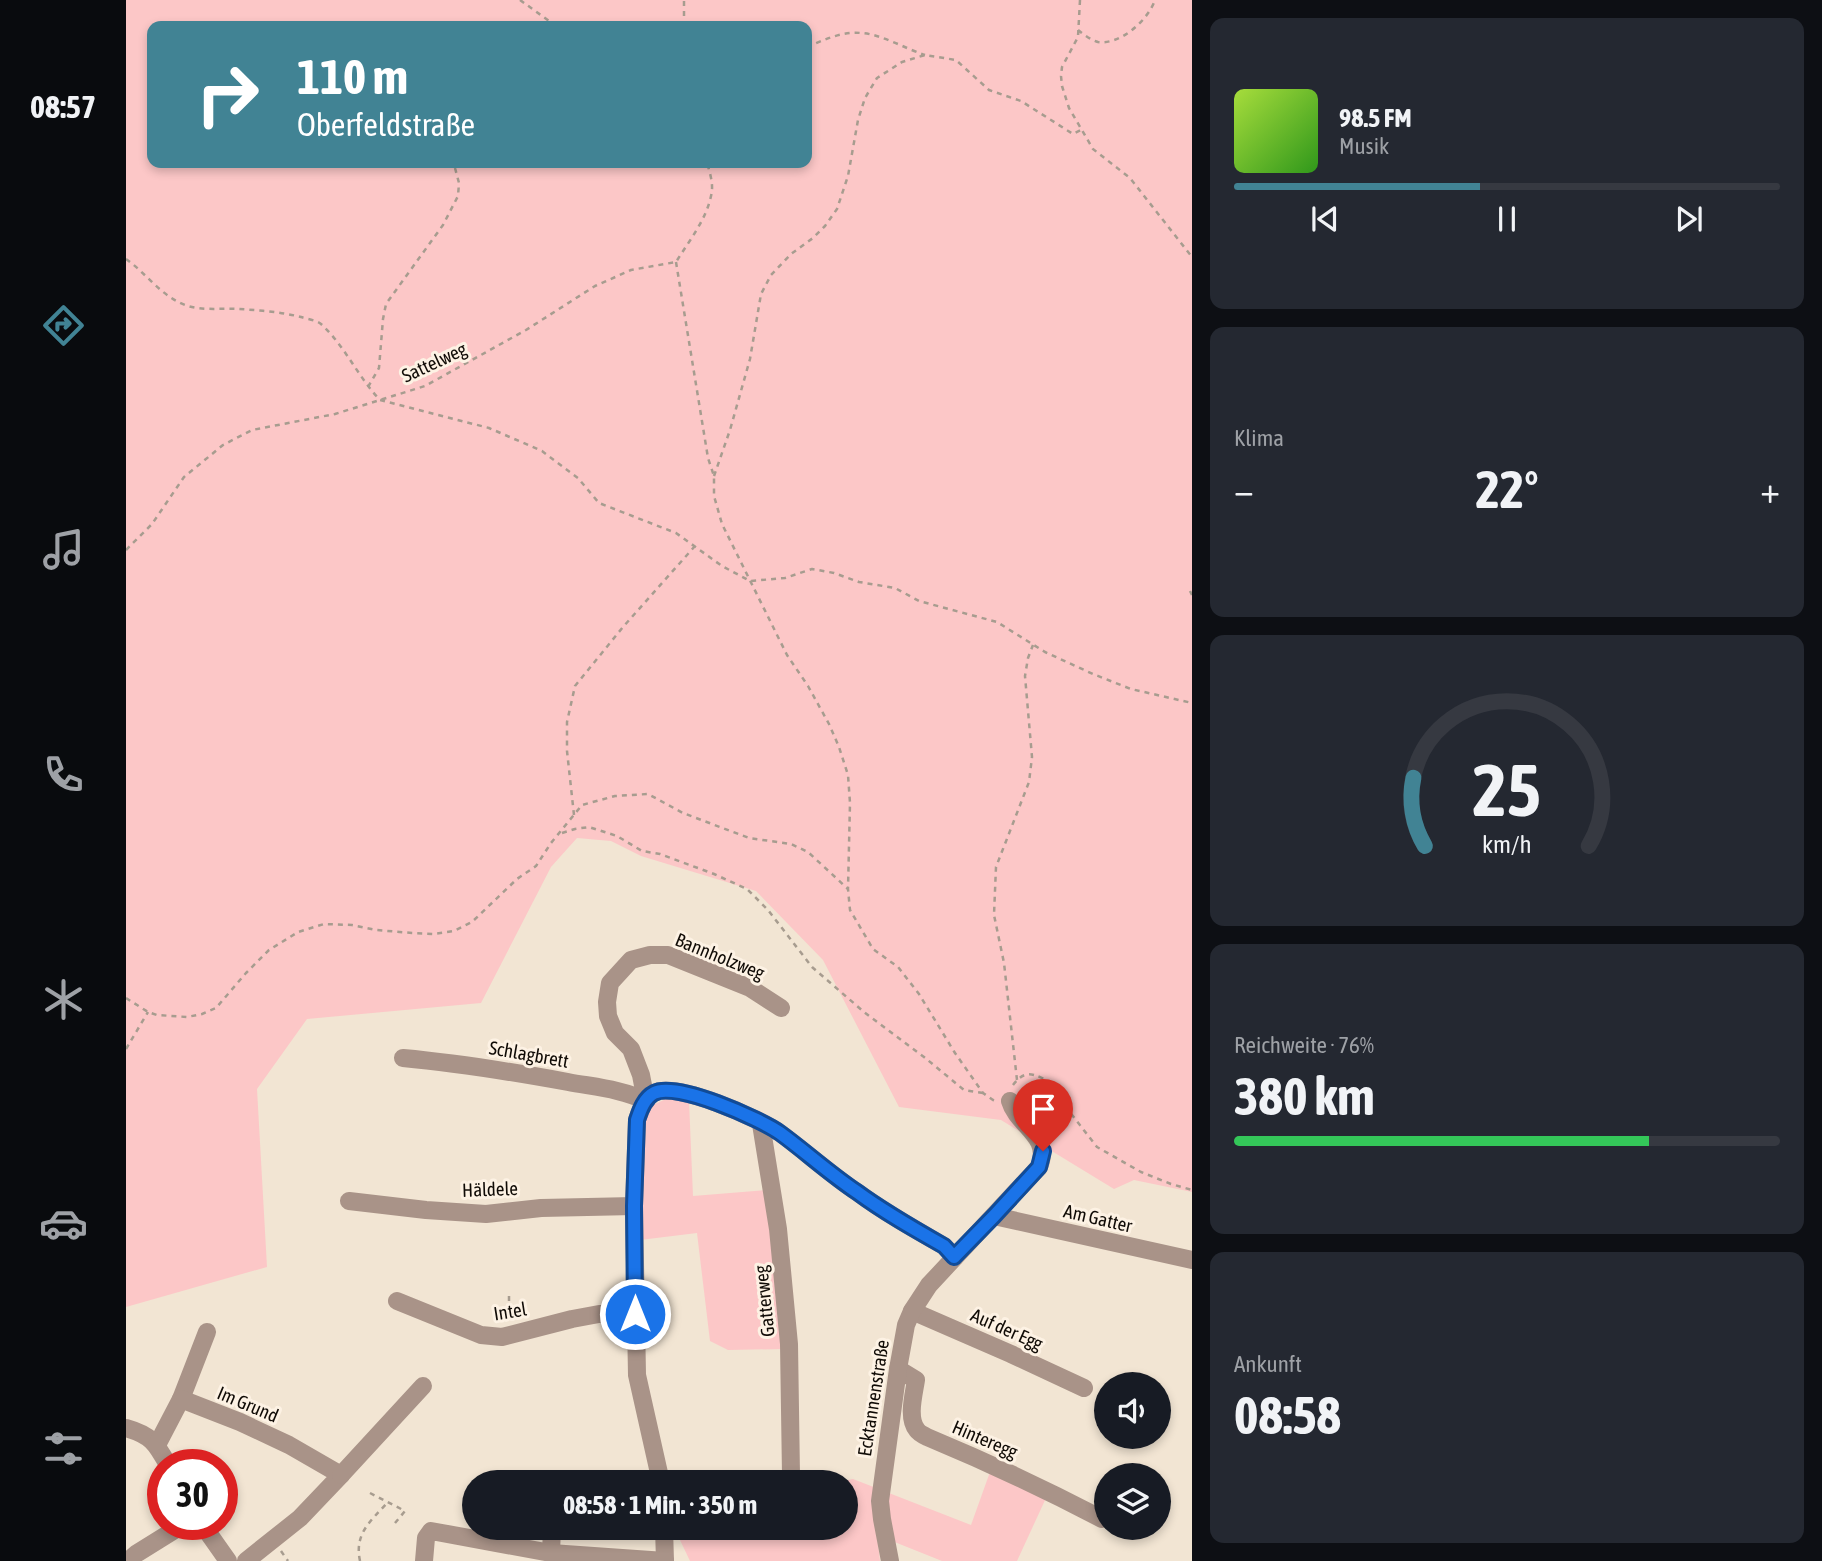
<!DOCTYPE html>
<html lang="de">
<meta charset="utf-8">
<style>
:root{--surface:#171b24;--page:#242831;--text:#f1f3f6;--muted:#9ea1a6;--line:#363941;--accent:#418394}
body{margin:0;font-family:"Asap Condensed",sans-serif;background:var(--page);color:var(--text);height:100vh;display:flex;flex-direction:column;font-size:26px;white-space:nowrap}
*{box-sizing:border-box;margin:0}
p{font-size:23px;color:var(--muted)}
.icon{flex:none;width:38px;height:38px;fill:none;stroke:currentColor;stroke-width:2;stroke-linecap:round;stroke-linejoin:round}
.map{position:relative;flex:1;overflow:hidden}
.side{display:flex;flex-direction:column;gap:18px;padding:18px;background:#0d0f14;width:630px}
.side>*{flex:none}
.hud{position:absolute;left:21px;top:21px;width:665px;height:147px;border-radius:14px;box-shadow:0 4px 10px #0003;background:#418394;color:#fff;overflow:hidden}
.tools{position:absolute;left:968px;top:1372px;display:grid;gap:14px}
.tools a{display:grid;place-items:center;width:77px;height:77px;border-radius:50%;background:var(--surface);box-shadow:0 4px 10px #0003;font-size:35px}
.speed{position:absolute;left:21px;top:1449px;display:flex;gap:14px;font-size:35px;font-weight:700;text-align:center}
.speed>*{display:grid;place-content:center;width:91px;height:91px;border-radius:50%;background:var(--surface);box-shadow:0 4px 10px #0003;line-height:1}
.speed .limit{border:10px solid #d22;background:#fff;color:#111}
.pin{position:absolute;display:grid;place-items:center;width:60px;height:60px;color:#fff;margin:-72px -30px;border-radius:50% 50% 50% 0;rotate:-45deg;box-shadow:0 0 7px #0007}
.pin .icon{rotate:45deg}
.me{position:absolute;width:77px;margin:-38px;rotate:0deg;stroke-linejoin:round;filter:drop-shadow(0 0 5px #0008)}
.turn{display:flex;align-items:center;gap:24px;height:147px;padding:0 35px;font-size:32px}
.turn .icon{width:91px;height:91px;stroke-width:2.5}
.turn b{display:block;font-size:49px;line-height:60px}
.big{font-size:52px;font-weight:700;line-height:1.1}
.side .tile{flex:1;display:flex;flex-direction:column;justify-content:center;gap:10px;min-width:0;padding:0 24px;border-radius:14px;background:var(--page)}
.side .dial{align-items:center;gap:0}
.dial svg{height:182px;overflow:visible;fill:none;stroke:var(--line);stroke-width:7;stroke-linecap:round;text-anchor:middle}
.dial text{fill:var(--text);stroke:none}
.song{display:flex;align-items:center;gap:21px}
.cover{width:84px;height:84px;border-radius:10px;background:linear-gradient(135deg,hsl(80 70% 55%),hsl(110 70% 35%))}
.played{height:7px;border-radius:4px;background:linear-gradient(90deg,var(--accent) 45%,var(--line) 45%)}
.keys{display:flex;justify-content:space-around;direction:ltr}
.heat{display:flex;justify-content:space-between;align-items:center;font-size:38px;direction:ltr}
.charge{height:10px;border-radius:5px;background:linear-gradient(90deg,#34c759 76%,var(--line) 0)}
.trip{position:absolute;left:336px;top:1470px;width:396px;height:70px;border-radius:35px;background:var(--surface);box-shadow:0 4px 10px #0003;font-weight:700;line-height:70px;text-align:center}
main{display:flex;flex:1;min-height:0}
.menu{display:flex;flex-direction:column;width:126px;justify-content:space-around;align-items:center;background:#090b0e;color:var(--muted)}
.menu .icon{width:49px;height:49px}
.menu .current{color:var(--accent)}
.menu b{font-size:32px;color:var(--text)}
.map>svg:first-child{display:block}
.green{fill:#fcc7c7;fill-rule:evenodd}
.lines{fill:none;stroke-linecap:round;stroke-linejoin:round}
.path{stroke:#a79c8f;stroke-width:2.5;stroke-dasharray:5 5;stroke-linecap:butt}
.minor{stroke:#a99388;stroke-width:18}
.route-casing{stroke:#114b97;stroke-width:18}
.route{stroke:#1a73e8;stroke-width:12}
.labels{text-anchor:middle;stroke-width:6;stroke-linejoin:round;paint-order:stroke}
.street-label{font-size:19px;fill:#100b06;stroke:#fdf2e4}
</style>
<main>
<nav class="menu">
<b>08:57</b>
<svg class="icon current" aria-label="directions" viewBox="0 0 24 24"><path d="M12 3l9 9-9 9-9-9zM9 14v-3h6M13 9l2 2-2 2"/></svg>
<svg class="icon" aria-label="music" viewBox="0 0 24 24"><path d="M9 18V5l10-2v13"/><circle cx="6" cy="18" r="3"/><circle cx="16" cy="16" r="3"/></svg>
<svg class="icon" aria-label="phone" viewBox="0 0 24 24"><path d="M5 4h4l2 5-3 2q2 4 5 5l2-3 5 2v4C11 20 4 13 5 4z"/></svg>
<svg class="icon" aria-label="climate" viewBox="0 0 24 24"><path d="M12 3v18M4 7l16 10M4 17L20 7"/></svg>
<svg class="icon" aria-label="car" viewBox="0 0 24 24"><path d="M5 17H2v-5l4-1 3-4h7l3 4 3 1v5h-3M9 17h6M6 11h13"/><circle cx="7" cy="17" r="2"/><circle cx="17" cy="17" r="2"/></svg>
<svg class="icon" aria-label="filters" viewBox="0 0 24 24"><path d="M4 7h16M4 17h16"/><circle cx="9" cy="7" r="2"/><circle cx="15" cy="17" r="2"/></svg>
</nav>
<div class="map">
<svg width="1066" height="1561" viewBox="0 0 1066 1561">
<rect width="100%" height="100%" fill="#f2e5d3"/>
<g class="green">
<path d="M0 0H1066V1192L1008 1180 988 1189 875 1120 773 1107 697 960 630 891 515 856 485 841 451 838 425 867 355 1003 181 1019 131 1089 141 1267 0 1307ZM26 26H681V163H26Z"/>
<path d="M540 1099 563 1101 567 1196 641 1190 658 1349 602 1350 584 1341 571 1233 514 1240 520 1119 527 1105Z"/>
<path d="M864 1472 920 1498 891 1561H816L751 1535 754 1561H564L554 1540 581 1528H719V1482H712L727 1479 845 1525Z"/>
</g>
<g class="lines">
<g class="path">
<path d="M394 0 430 26"/>
<path d="M954 0 952 37 936 67 935 76 936 86 943 108 967 149 1004 178 1066 257"/>
<path d="M558 26V0"/>
<path d="M952 30C958 35 965 40 972 42 995 45 1022 20 1029 0"/>
<path d="M681 47C698 40 716 31 735 33 755 34 780 49 799 55"/>
<path d="M0 259C20 273 35 296 59 305 75 311 94 308 112 309 133 310 155 312 175 317 181 319 190 320 195 324 219 346 232 377 254 400L363 428 416 451 452 478 473 503 550 533 596 566 624 581 659 578 686 569 708 573 733 582 769 588 793 601 871 622 919 652 967 674 1005 689 1066 703"/>
<path d="M550 262 582 458 588 476V496L596 524 661 655 682 686 703 724 713 747 722 775 724 803 722 889 724 910 747 949 772 967 793 994 829 1053 857 1093 867 1100 870 1101"/>
<path d="M242 387 253 368 257 319 260 304 317 225 332 196 333 183 329 168 324 163"/>
<path d="M588 476 604 430 624 359 635 294 645 275 665 254 687 238 699 226 711 209 722 176 732 120 739 98 751 78 776 62 799 55 830 60 863 90 895 101 947 134 955 130"/>
<path d="M0 550 26 524 58 477 97 445 126 430 209 414 299 386 400 330 469 286 505 270 550 262C563 241 580 220 585 196 588 185 584 173 581 163"/>
<path d="M1064 591 1066 595"/>
<path d="M448 815 441 751V722L449 686 497 627 569 546"/>
<path d="M436 833 449 829 463 827 491 836 516 851 534 854 588 874 621 889 642 910 686 967 738 1012 798 1057 838 1090 857 1093"/>
<path d="M0 998 22 1012 31 1015 61 1017 76 1014 90 1008 120 973 143 950 172 932 198 924 226 925 250 930 286 933 307 934 328 931 346 922 391 879 410 866 425 843 456 805 489 796 522 794 557 813 623 838 665 844 682 852 722 889"/>
<path d="M0 1049 22 1012"/>
<path d="M891 1080 878 963 868 915 870 867 903 782 906 757 899 676 902 658 907 645"/>
<path d="M887 1085C897 1072 904 1072 918 1079L971 1147 1015 1172 1045 1184 1066 1190"/>
<path d="M378 1319 383 1314V1295"/>
<path d="M244 1493 279 1511 269 1523"/>
<path d="M155 1551 162 1561"/>
<path d="M234 1561C228 1533 245 1521 262 1502"/>
</g>
<g class="minor">
<path d="M277 1058C332 1063 387 1072 442 1082 468 1087 496 1089 520 1101"/>
<path d="M520 1101 515 1075 505 1049 489 1033 482 1016 481 1002 484 983 505 960 524 955H542L624 988 655 1008"/>
<path d="M635 1124 652 1229 663 1344 665 1475"/>
<path d="M223 1201 300 1210 360 1214 415 1208 508 1206"/>
<path d="M868 1216 1066 1260"/>
<path d="M271 1301 355 1335 376 1337 446 1319 473 1314H509"/>
<path d="M786 1311 885 1354 958 1388"/>
<path d="M772 1369 790 1380C788 1394 781 1418 791 1430 793 1433 797 1435 801 1437 861 1462 919 1489 976 1519"/>
<path d="M55 1399 81 1332"/>
<path d="M0 1428C25 1435 30 1443 42 1465"/>
<path d="M31 1445 55 1399 114 1422 163 1445 215 1475 174 1518 120 1561"/>
<path d="M215 1475 297 1386"/>
<path d="M535 1482 511 1375 508 1206 511 1120C514 1111 518 1098 528 1093 550 1081 634 1119 654 1133 680 1152 704 1174 731 1192 758 1212 788 1229 818 1246L829 1257"/>
<path d="M76 1524 102 1561"/>
<path d="M538 1528 539 1561"/>
<path d="M425 1553 426 1528"/>
<path d="M2 1561 10 1554 58 1524"/>
<path d="M298 1561 300 1538 305 1531 425 1553 539 1561"/>
<path d="M764 1561 756 1519 754 1501 772 1369 780 1325 786 1311 803 1285 913 1167C926 1136 891 1126 884 1101"/>
</g>
</g>
<g class="lines">
<g class="route-casing">
<path id="route" d="M509 1314 508 1206 511 1120C514 1111 518 1098 528 1093 550 1081 634 1119 654 1133 680 1152 704 1174 731 1192 758 1212 788 1229 818 1246L828 1257 868 1216 913 1167 917 1151"/>
</g>
<use href="#route" class="route"/>
</g>
<g class="labels">
<g class="street-label">
<text transform="translate(308 362) rotate(-25)" y="7">Sattelweg</text>
<text transform="translate(594 956) rotate(22)" y="7">Bannholzweg</text>
<text transform="translate(403 1054) rotate(10)" y="7">Schlagbrett</text>
<text transform="translate(364 1189) rotate(-2)" y="7">Häldele</text>
<text transform="translate(972 1218) rotate(13)" y="7">Am Gatter</text>
<text transform="translate(638 1301) rotate(-96)" y="7">Gatterweg</text>
<text transform="translate(384 1311) rotate(-9)" y="7">Intel</text>
<text transform="translate(881 1329) rotate(24)" y="7">Auf der Egg</text>
<text transform="translate(747 1398) rotate(-81)" y="7">Ecktannenstraße</text>
<text transform="translate(122 1404) rotate(23)" y="7">Im Grund</text>
<text transform="translate(859 1439) rotate(23)" y="7">Hinteregg</text>
</g>
</g>
</svg>
<div class="tools">
<a><svg class="icon" aria-label="sound" viewBox="0 0 24 24"><path d="M4 9h4l5-4v14l-5-4H4zM17 9q2 3 0 6"/></svg></a>
<a><svg class="icon" aria-label="layers" viewBox="0 0 24 24"><path d="M12 4l9 5-9 5-9-5zM3 14l9 5 9-5"/></svg></a>
</div>
<div class="speed"><div class="limit">30</div></div>
<div class="pin" style="left:917px;top:1151px;background:#d93025"><svg class="icon" aria-label="arrive" viewBox="0 0 24 24"><path d="M6 21V4h12l-3 4 3 4H6"/></svg></div>
<svg class="me" style="left:509px;top:1314px" viewBox="-20 -20 40 40"><circle r="17" fill="#1a73e8" stroke="#fff" stroke-width="3"/><path d="M0-11L8 9 0 5-8 9z" fill="#fff"/></svg>
<div class="trip">08:58 · 1 Min. · 350 m</div>
<div class="hud">
<div class="turn"><svg class="icon" aria-label="right" viewBox="0 0 24 24"><path d="M7 20v-9h11M14 6l5 5-5 5"/></svg><div><b>110 m</b>Oberfeldstraße</div></div>
</div>
</div>
<section class="side">
<div class="tile">
<div class="song"><i class="cover"></i><div><b>98.5 FM</b><p>Musik</p></div></div>
<div class="played"></div>
<div class="keys"><svg class="icon" aria-label="previous" viewBox="0 0 24 24"><path d="M18 5L8 12l10 7zM5 5v14"/></svg><svg class="icon" aria-label="pause" viewBox="0 0 24 24"><path d="M8 5v14M16 5v14"/></svg><svg class="icon" aria-label="next" viewBox="0 0 24 24"><path d="M6 5l10 7-10 7zM19 5v14"/></svg></div>
</div>
<div class="tile"><p>Klima</p>
<div class="heat"><a>−</a><b class="big">22°</b><a>+</a></div>
</div>
<div class="tile dial"><svg viewBox="0 0 100 80">
<path d="M14 69A42 42 0 1 1 86 69"/>
<path d="M14 69A42 42 0 0 1 9 39" stroke="#418394"/>
<text x="50" y="56" font-size="32" font-weight="700">25</text>
<text x="50" y="72" font-size="11">km/h</text>
</svg></div>
<div class="tile"><p>Reichweite · 76%</p><b class="big">380 km</b><div class="charge"></div></div>
<div class="tile"><p>Ankunft</p><b class="big">08:58</b></div>
</section>
</main>
